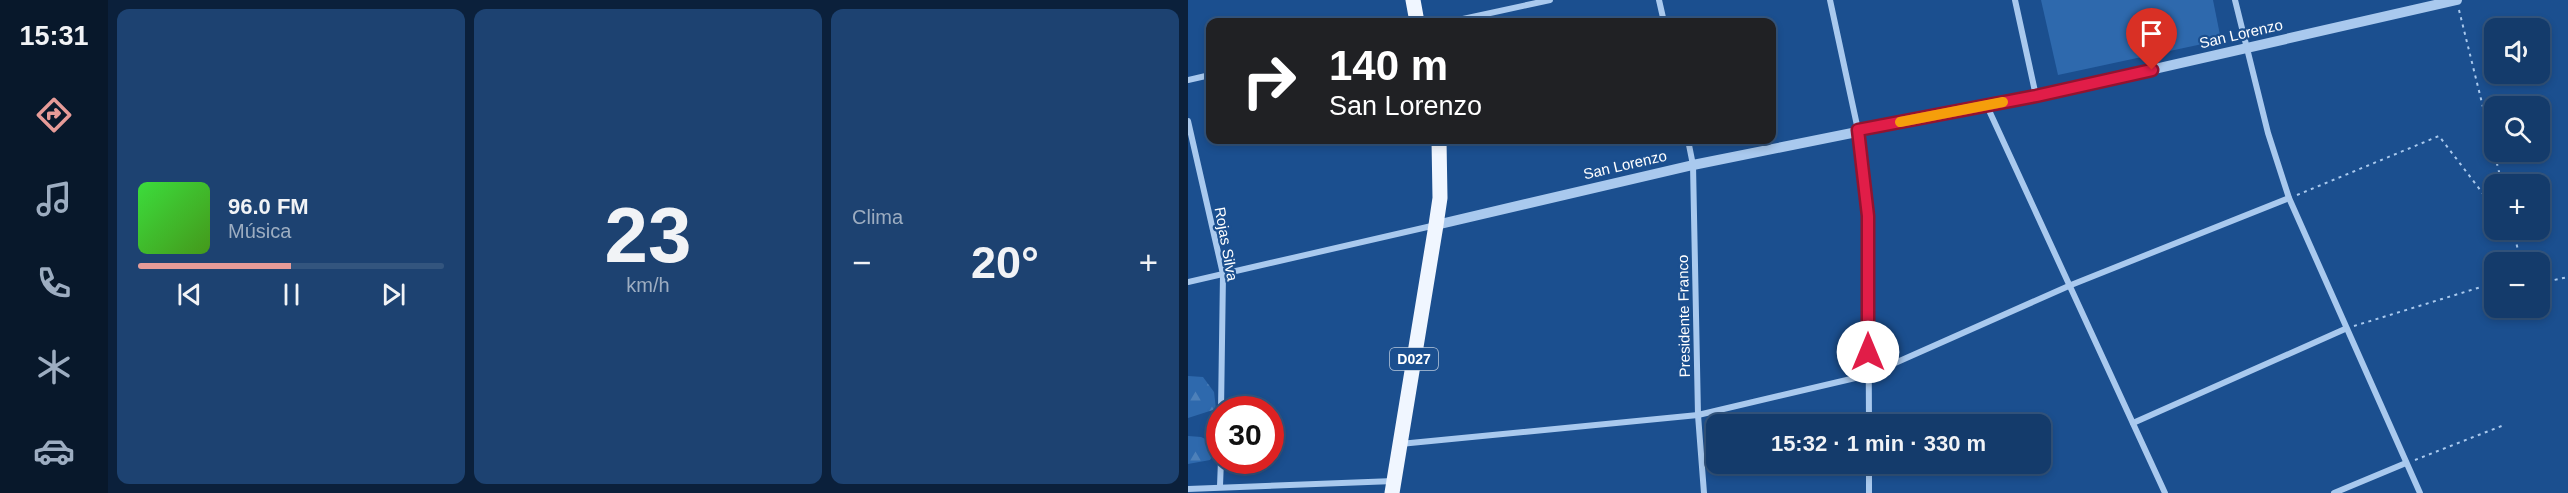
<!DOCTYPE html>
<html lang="es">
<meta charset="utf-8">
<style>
:root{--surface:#143b6b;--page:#1d4271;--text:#f1f3f6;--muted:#9dadc1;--line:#33557e;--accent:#e69b98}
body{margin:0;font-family:Helvetica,sans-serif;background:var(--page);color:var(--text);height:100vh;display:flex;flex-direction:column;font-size:22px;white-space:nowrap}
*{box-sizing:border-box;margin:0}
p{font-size:20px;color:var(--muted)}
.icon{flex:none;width:33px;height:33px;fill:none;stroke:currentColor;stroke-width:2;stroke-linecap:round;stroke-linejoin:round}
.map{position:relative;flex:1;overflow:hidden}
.sheet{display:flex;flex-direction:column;gap:9px;padding:9px;background:#0b203b;width:1080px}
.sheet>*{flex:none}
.hud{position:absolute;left:18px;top:18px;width:570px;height:126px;border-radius:12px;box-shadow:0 3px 9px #0003,0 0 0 2px var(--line);background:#202124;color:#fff;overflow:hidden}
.tools{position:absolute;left:1296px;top:18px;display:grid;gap:12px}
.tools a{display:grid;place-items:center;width:66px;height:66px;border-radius:12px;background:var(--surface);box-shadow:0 3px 9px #0003,0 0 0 2px var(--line);font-size:30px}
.speed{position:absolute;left:18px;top:396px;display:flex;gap:12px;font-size:30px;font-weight:700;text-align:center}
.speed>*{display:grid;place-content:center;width:78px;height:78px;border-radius:50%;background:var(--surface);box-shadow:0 3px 9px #0003,0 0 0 2px var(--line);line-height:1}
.speed .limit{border:9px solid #d22;background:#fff;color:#111}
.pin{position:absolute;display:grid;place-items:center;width:51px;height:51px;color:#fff;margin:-62px -26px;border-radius:50% 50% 50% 0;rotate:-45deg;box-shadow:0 0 6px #0007}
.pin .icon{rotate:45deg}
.me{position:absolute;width:66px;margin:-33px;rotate:0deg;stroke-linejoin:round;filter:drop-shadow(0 0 4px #0008)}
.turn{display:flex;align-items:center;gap:21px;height:126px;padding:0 24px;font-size:27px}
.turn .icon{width:78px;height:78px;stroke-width:2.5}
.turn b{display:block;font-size:42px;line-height:51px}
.big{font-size:45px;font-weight:600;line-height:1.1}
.sheet .widget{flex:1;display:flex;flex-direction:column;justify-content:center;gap:9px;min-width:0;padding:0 21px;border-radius:12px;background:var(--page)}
.sheet .dial{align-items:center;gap:0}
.dial b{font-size:78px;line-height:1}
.song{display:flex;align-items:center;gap:18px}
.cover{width:72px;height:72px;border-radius:9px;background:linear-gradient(135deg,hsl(120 70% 55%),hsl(100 70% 35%))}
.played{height:6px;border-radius:3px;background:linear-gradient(90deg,var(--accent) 50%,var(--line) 50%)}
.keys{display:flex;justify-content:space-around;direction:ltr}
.heat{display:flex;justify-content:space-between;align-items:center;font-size:33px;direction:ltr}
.sheet .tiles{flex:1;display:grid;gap:9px;grid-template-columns:repeat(3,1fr)}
.trip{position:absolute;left:518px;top:414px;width:345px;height:60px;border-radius:12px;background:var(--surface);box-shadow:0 3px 9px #0003,0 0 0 2px var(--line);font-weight:600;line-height:60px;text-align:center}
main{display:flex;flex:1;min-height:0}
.tabs{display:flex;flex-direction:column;width:108px;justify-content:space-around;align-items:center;background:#08182b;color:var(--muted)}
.tabs .icon{width:42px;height:42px}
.tabs .selected{color:var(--accent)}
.tabs b{font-size:27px;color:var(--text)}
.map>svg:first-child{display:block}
.forest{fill:url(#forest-firs)}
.green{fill:#2e69ad}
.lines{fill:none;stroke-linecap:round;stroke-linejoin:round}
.path{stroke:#a9c9ee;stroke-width:2;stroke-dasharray:3 4.5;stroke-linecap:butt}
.minor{stroke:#a9c9ee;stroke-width:6}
.tertiary{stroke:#a9c9ee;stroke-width:10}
.primary{stroke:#f0f6ff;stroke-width:15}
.route-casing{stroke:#92132f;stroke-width:15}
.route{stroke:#e11d48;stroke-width:10}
.slow{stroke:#f59e0b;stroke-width:10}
.labels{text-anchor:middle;stroke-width:4.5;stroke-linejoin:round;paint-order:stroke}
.shield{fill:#1b4f8f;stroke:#bbcadd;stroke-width:1.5}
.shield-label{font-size:14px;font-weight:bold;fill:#fff}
.street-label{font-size:15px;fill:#fff;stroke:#1b4f8f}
</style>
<main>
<nav class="tabs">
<b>15:31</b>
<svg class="icon selected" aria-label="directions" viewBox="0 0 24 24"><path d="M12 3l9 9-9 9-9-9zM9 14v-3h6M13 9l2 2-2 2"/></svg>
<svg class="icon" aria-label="music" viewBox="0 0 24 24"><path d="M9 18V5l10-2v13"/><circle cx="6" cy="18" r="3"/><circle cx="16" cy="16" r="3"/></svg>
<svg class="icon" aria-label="phone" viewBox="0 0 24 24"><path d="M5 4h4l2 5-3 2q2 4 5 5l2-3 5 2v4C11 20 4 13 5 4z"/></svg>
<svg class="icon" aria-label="climate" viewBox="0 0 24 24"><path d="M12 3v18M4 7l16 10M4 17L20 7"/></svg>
<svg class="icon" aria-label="car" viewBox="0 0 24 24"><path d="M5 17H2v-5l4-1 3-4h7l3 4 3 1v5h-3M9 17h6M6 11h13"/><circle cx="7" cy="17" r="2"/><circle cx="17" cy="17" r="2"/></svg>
</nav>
<section class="sheet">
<div class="tiles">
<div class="widget">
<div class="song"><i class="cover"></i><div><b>96.0 FM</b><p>Música</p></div></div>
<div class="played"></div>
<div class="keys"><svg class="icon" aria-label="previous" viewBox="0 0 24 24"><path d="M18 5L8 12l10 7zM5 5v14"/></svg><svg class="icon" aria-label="pause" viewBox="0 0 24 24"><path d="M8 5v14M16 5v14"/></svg><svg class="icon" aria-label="next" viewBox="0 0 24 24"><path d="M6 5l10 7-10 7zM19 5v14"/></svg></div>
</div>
<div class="widget dial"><b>23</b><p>km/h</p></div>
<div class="widget"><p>Clima</p>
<div class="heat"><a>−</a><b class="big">20°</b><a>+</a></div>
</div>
</div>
</section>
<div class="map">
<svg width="1380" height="493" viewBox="0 0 1380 493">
<defs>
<pattern id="forest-firs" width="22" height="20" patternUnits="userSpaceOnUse" patternTransform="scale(1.5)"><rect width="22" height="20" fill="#2e69ad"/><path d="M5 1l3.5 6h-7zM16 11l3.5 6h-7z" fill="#4d80b9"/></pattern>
</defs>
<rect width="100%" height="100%" fill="#1b4f8f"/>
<g class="forest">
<path d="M0 376 15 377 26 392 28 409 0 418Z"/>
<path d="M0 436 13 437 30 445 22 460 0 464Z"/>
</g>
<path class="green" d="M853 0H1025L1033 40 870 75Z"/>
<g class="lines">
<g class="path">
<path d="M1271 10 1314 184"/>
<path d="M1109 195 1251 136 1306 208"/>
<path d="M1325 230 1333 262"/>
<path d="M1352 283 1380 277"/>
<path d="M1343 308 1346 320"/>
<path d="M1166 326 1306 283"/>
<path d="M1227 460 1316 425"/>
</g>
<g class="minor">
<path d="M471 0 476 22"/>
<path d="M642 0 670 130 680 216 681 424"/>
<path d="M827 0 848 96"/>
<path d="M1047 0 1080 133 1101 198 1232 493"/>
<path d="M261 22 362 0"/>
<path d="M0 80 22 75"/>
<path d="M799 106 977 493"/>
<path d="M0 121 35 274 33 410"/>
<path d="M500 140 505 165 510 415 516 493"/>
<path d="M0 282 248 225"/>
<path d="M945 423 1157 329"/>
<path d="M212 444 510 415 680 375 883 285 1101 198"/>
<path d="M681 464V493"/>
<path d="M32 486 33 460"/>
<path d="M0 489 206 481"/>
<path d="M1146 493 1218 463"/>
</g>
<path class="tertiary" d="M248 225 505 165 848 96 1269 0"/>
<g class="primary">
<path d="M225 0 229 22"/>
<path d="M204 493 248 225 252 198 251 140"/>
</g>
</g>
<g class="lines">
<g class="route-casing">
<path id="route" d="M680 352V216L670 130 848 96 964 70"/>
</g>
<use href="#route" class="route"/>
<path class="slow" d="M712 122 815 102"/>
</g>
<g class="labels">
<rect class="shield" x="202" y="348" width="48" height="22" rx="4.5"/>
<g class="shield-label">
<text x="226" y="364">D027</text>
</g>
<g class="street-label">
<text transform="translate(1053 34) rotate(-13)" y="5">San Lorenzo</text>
<text transform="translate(437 165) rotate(-13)" y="5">San Lorenzo</text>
<text transform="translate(38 244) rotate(80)" y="5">Rojas Silva</text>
<text transform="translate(496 316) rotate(-91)" y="5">Presidente Franco</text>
</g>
</g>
</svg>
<div class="tools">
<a><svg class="icon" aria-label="sound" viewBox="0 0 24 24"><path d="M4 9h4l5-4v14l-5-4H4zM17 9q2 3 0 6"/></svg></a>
<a><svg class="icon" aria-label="search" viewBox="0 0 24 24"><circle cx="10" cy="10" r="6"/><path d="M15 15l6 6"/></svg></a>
<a>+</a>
<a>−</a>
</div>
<div class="speed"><div class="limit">30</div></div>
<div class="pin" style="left:964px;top:70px;background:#d93025"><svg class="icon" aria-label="arrive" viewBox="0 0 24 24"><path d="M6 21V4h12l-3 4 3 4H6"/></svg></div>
<svg class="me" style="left:680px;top:352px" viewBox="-20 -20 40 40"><circle r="19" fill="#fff"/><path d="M0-13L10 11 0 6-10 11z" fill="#e11d48"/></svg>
<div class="trip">15:32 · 1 min · 330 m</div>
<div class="hud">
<div class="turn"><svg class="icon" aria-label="right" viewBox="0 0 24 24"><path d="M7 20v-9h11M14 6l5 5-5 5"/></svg><div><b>140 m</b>San Lorenzo</div></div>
</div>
</div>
</main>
